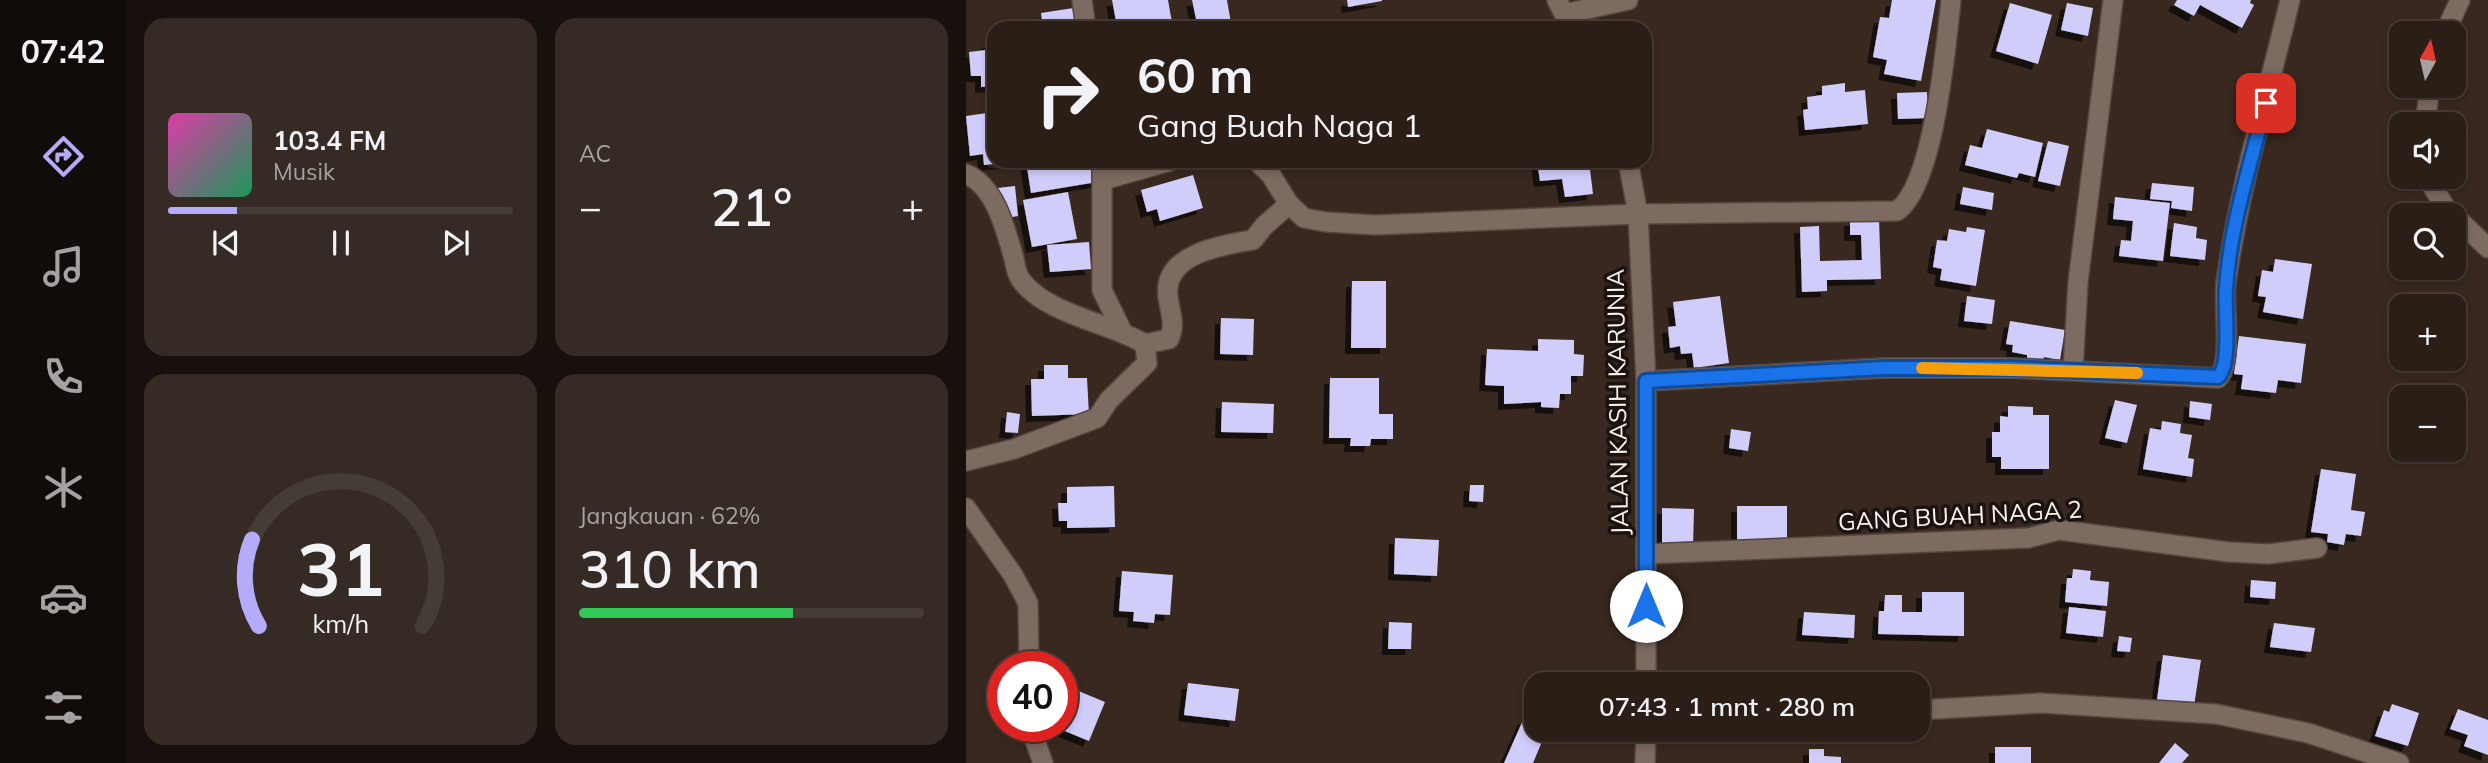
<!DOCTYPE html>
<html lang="id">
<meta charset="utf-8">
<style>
:root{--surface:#2a1e17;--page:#362b24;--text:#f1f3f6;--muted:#a5a2a1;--line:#463c36;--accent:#b4acf9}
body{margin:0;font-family:Mulish,sans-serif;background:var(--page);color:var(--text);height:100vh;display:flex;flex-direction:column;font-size:26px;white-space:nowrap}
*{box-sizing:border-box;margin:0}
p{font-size:23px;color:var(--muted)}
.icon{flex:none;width:38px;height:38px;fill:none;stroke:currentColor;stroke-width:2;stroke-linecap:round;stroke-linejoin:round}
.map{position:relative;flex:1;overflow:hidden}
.panel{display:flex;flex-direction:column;gap:18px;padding:18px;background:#17100d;width:840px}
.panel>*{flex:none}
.banner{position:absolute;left:21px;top:21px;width:665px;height:147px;border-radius:21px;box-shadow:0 4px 10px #0003,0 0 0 2px var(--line);background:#2a1e17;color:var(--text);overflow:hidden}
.needle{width:46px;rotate:8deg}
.controls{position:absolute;left:1423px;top:21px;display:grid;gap:14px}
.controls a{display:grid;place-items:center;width:77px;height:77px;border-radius:14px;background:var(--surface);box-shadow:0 4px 10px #0003,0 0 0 2px var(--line);font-size:35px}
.speed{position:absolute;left:21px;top:651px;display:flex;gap:14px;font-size:35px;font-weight:700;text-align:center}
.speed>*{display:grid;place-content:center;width:91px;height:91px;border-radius:50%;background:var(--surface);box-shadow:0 4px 10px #0003,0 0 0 2px var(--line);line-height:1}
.speed .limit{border:10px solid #d22;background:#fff;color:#111}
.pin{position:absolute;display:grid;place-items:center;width:60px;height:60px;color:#fff;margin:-30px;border-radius:14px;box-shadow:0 4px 10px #0006}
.me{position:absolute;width:77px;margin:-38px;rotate:0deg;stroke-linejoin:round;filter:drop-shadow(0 0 5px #0008)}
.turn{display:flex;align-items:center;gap:24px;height:147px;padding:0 35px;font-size:32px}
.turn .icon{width:91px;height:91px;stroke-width:2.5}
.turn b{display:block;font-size:49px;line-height:60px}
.big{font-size:52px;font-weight:600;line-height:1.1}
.panel .tile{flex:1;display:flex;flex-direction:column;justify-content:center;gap:10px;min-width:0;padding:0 24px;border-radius:21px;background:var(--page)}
.panel .dial{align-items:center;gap:0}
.dial svg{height:182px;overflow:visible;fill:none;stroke:var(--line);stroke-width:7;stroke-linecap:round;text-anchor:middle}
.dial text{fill:var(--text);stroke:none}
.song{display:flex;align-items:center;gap:21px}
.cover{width:84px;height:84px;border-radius:10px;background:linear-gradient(135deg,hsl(320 70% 55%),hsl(150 70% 35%))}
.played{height:7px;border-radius:4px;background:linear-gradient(90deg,var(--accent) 20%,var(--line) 20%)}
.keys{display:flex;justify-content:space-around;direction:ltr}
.heat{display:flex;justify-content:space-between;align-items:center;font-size:38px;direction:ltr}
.charge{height:10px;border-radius:5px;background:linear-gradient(90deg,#34c759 62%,var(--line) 0)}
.panel .tiles{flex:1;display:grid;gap:18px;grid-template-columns:repeat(2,1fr)}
.trip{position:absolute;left:558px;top:672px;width:406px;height:70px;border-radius:21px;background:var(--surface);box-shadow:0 4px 10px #0003,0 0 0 2px var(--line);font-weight:600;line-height:70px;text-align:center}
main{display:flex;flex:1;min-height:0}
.menu{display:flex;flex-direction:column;width:126px;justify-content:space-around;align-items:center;background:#110c09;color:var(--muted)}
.menu .icon{width:49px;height:49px}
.menu .selected{color:var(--accent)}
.menu b{font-size:32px;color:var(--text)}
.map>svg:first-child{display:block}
.building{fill:#d0cdfa;filter:url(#shadow)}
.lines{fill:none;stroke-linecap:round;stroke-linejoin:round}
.minor-casing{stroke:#54473f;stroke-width:22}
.tertiary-casing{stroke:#54473f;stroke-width:22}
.minor{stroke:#7d6a60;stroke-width:19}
.tertiary{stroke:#7d6a60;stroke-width:19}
.route-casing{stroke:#114b97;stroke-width:18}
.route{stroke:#1a73e8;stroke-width:12}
.slow{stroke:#f59e0b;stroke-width:12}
.labels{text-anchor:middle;stroke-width:7;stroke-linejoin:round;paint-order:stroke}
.street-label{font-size:24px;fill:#fdf2ec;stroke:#1a130f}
</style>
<main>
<nav class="menu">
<b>07:42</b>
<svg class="icon selected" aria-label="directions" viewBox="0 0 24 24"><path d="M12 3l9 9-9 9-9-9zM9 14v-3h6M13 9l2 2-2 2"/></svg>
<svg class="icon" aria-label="music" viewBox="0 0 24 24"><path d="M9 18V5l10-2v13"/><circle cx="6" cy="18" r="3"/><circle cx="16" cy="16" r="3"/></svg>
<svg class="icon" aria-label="phone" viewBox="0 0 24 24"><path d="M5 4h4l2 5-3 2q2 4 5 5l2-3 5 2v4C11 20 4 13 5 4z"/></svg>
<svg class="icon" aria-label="climate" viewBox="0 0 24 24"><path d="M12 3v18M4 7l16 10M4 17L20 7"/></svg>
<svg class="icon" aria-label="car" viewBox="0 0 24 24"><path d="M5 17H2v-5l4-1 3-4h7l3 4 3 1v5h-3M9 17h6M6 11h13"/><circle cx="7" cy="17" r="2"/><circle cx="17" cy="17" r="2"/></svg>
<svg class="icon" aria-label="filters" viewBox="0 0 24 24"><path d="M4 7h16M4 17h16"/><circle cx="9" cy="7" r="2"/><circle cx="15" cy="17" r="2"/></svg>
</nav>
<section class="panel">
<div class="tiles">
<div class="tile">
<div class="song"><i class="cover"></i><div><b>103.4 FM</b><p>Musik</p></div></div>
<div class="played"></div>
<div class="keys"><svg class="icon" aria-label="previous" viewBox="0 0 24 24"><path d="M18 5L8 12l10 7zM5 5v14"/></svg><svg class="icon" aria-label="pause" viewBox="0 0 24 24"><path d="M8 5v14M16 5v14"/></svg><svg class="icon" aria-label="next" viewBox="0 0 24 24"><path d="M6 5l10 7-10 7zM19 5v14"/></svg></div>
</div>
<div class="tile"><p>AC</p>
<div class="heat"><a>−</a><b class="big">21°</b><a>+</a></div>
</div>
<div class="tile dial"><svg viewBox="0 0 100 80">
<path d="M14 69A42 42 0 1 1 86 69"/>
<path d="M14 69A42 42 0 0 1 11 31" stroke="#b4acf9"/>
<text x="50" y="56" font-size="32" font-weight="700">31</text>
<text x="50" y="72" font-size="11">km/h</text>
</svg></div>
<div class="tile"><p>Jangkauan · 62%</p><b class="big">310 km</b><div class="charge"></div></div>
</div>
</section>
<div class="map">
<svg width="1522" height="763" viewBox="0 0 1522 763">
<defs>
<filter id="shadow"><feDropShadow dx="-6" dy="6" stdDeviation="0" flood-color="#0009"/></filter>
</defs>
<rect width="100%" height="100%" fill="#38281f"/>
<g class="building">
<path d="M146 0H202L207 28H142L141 22 150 21Z"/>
<path d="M226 0H261L265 23 232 28Z"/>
<path d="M381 0H416V1L382 7Z"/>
<path d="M926 0H970L955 81 918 74 921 60 907 57 914 17 923 18Z"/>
<path d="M1211 0H1285L1284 3 1288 5 1276 28 1234 5 1228 16 1208 5Z"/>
<path d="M1044 3 1086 15 1072 64 1030 51Z"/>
<path d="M1101 3 1127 8 1122 36 1095 30Z"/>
<path d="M114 7 117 27 77 28 75 13Z"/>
<path d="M28 42V86L15 87V76H5L3 52 20 50 19 43Z"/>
<path d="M879 83V92L899 90 902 124 839 130 837 110 842 109 841 97 856 95V86Z"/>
<path d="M961 92 962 118 932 119 931 93Z"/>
<path d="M28 112V161L39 163 18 165 17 154 4 156 0 116Z"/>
<path d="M1021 129 1077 143 1069 177 1053 173 1051 178 999 165 1004 145 1016 148Z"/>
<path d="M1082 141 1103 146 1094 186 1072 181Z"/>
<path d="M60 161H128L131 182 65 193Z"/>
<path d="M571 161H623L627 194 599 197 596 179 574 181Z"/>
<path d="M227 175 237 208 194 221 191 209 181 212 175 190Z"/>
<path d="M1186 183 1228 187 1226 211 1205 208 1206 201 1184 199Z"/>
<path d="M49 186 52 216 35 219 31 188Z"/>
<path d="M997 187 1028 193 1026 210 994 204Z"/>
<path d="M102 192 111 239 66 247 57 200Z"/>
<path d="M1149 197 1204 203 1197 261 1153 256 1155 240 1165 241 1167 221 1147 219Z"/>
<path d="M913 219 915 279 861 280V291L836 292 834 227 853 226 854 261 896 260 895 235H884V220Z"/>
<path d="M1208 223 1231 227 1230 238 1241 240 1239 260 1204 256Z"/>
<path d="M1001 227 1019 230 1010 286 974 280 976 269 967 267 971 240 981 241 983 229 1000 232Z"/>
<path d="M123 242 125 269 84 272 81 245Z"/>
<path d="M1309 259 1346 264 1337 319 1297 312 1300 297 1292 296 1296 270 1307 272Z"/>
<path d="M386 281H420V348H385Z"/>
<path d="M754 296 763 363 728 368 726 353 715 354 714 346 704 348 702 327 710 326 707 302Z"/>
<path d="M1001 296 1029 300 1026 324 998 321Z"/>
<path d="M255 318 288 319 287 355 254 354Z"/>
<path d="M1044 321 1099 330 1094 360 1078 357 1077 363 1061 361V355L1046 352 1047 345 1040 344Z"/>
<path d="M1273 336 1340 344 1335 383 1312 380 1310 393 1275 389 1277 375 1268 374Z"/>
<path d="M572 339 608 340V354L618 355 617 376H605V394H594L593 408 575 407V402L538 404V386L519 385 521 349 572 351Z"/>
<path d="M78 365H102V378H121L123 414 66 416 65 379H78Z"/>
<path d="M364 378H413V414H427V439H405L404 446H384L385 438H363Z"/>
<path d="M1149 400 1171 405 1161 443 1139 438Z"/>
<path d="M1224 401 1246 404 1244 420 1223 417Z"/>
<path d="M256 402 308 404 307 433 255 432Z"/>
<path d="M1042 406 1067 407V415H1083V469H1035V457H1026V432H1034V416L1042 417Z"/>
<path d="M41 412 54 414 52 433 39 432Z"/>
<path d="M1196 421 1215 424 1214 433 1226 435 1222 458 1228 459 1226 477 1177 469 1184 428 1195 430Z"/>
<path d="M765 429 785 432 782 451 763 448Z"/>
<path d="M1355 469 1390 474 1385 510 1399 512 1395 536 1380 534 1378 545 1361 542 1362 534 1345 532Z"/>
<path d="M504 485H518L517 502 503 501Z"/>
<path d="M148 486 149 527 101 528V521H93L92 503H101V487Z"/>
<rect x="771" y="506" width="50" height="37"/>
<path d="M696 508 728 509 727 547 696 546Z"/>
<path d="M429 538 473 540 471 576 428 574Z"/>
<path d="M1107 569 1125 571 1124 580 1143 582 1141 606 1099 602 1101 578H1106Z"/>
<path d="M156 571 207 575 204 615 189 614 188 623 167 621 168 612 153 611Z"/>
<path d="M1285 580 1310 582 1309 599 1284 597Z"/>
<path d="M956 592H998V636L912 634 913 611H918L919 595H936V612H956Z"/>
<path d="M1103 607 1140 611 1137 637 1100 633Z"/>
<path d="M838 612 889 615 888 638 836 635Z"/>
<path d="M423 622 446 623 445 649H422Z"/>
<path d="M1308 623 1349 628 1345 652 1304 647Z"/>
<path d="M1153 636 1166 638 1164 652 1151 651Z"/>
<path d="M1197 655 1235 660 1228 706 1191 700Z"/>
<path d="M891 671H918V684H890Z"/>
<path d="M222 683 273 689 269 721 218 715Z"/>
<path d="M110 690 139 702 123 741 94 729Z"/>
<path d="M1426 704 1453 713 1442 746 1409 736 1418 710 1423 712Z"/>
<path d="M1492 709 1522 720V755L1498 746 1502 735 1484 729Z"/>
<path d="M558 718 570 724V730H581L567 763H538Z"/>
<path d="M1209 743 1223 755 1216 763H1193Z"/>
<rect x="1029" y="747" width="36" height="16"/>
<path d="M843 749H858V756L875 757V763H843Z"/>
</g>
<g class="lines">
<g class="minor-casing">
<g id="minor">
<path d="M116 0 120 28"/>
<path d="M598 14 662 0"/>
<path d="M1479 33 1494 0"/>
<path d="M1459 124 1464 86"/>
<path d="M136 161V290L155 329"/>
<path d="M291 161 305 175 323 204 338 218 360 222 409 225 672 214 931 211C968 185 980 46 985 0"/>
<path d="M0 174C28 185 39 227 47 255 49 262 50 274 55 280 81 315 142 322 179 344L203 339C210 325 204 312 202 297 196 254 256 245 287 240L298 226 323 204"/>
<path d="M1461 177 1479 207 1522 248"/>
<path d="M137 180 204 161"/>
<path d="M1107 370 1112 282 1147 0"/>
<path d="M680 381 919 368H1046L1252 378C1267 363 1257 305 1260 283 1273 188 1302 93 1324 0"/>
<path d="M0 461 48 449 131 418 143 400 181 363 179 344"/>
<path d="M0 508 47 575 62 603 63 667"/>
<path d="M680 554 1062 538 1093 530 1263 552 1302 554 1351 548"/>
<path d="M952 710 1075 703 1250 714 1342 733 1433 763"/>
<path d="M64 726 77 763"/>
</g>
</g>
<g class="tertiary-casing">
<g id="tertiary">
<path d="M591 0 605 28"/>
<path d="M662 161 672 214 680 381V684"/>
<path d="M679 763 680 730"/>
</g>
</g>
<use href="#minor" class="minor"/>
<use href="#tertiary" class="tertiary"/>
</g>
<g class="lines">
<g class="route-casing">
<path id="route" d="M680 606V381L919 368H1045L1252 377C1266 365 1258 308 1260 288 1264 226 1285 163 1300 103"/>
</g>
<use href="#route" class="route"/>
<path class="slow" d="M956 368 1171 373"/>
</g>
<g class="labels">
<g class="street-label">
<text transform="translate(652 402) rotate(-91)" y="8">JALAN KASIH KARUNIA</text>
<text transform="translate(994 516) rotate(-3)" y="8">GANG BUAH NAGA 2</text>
</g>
</g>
</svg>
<div class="controls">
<a><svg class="needle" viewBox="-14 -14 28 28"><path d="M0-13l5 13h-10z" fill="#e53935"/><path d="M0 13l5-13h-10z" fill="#a5a2a1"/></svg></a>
<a><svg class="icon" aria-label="sound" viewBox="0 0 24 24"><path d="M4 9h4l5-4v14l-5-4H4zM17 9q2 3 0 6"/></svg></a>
<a><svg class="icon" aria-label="search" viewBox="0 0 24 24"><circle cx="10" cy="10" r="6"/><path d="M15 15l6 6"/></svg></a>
<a>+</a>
<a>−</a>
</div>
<div class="speed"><div class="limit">40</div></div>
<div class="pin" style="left:1300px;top:103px;background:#d93025"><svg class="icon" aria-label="arrive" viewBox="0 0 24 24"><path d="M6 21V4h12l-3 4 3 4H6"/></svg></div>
<svg class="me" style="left:680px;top:606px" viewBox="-20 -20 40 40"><circle r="19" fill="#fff"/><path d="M0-13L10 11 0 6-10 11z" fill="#1a73e8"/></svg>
<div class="trip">07:43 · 1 mnt · 280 m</div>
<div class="banner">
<div class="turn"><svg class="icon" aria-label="right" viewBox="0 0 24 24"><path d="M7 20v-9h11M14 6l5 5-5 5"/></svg><div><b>60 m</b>Gang Buah Naga 1</div></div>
</div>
</div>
</main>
